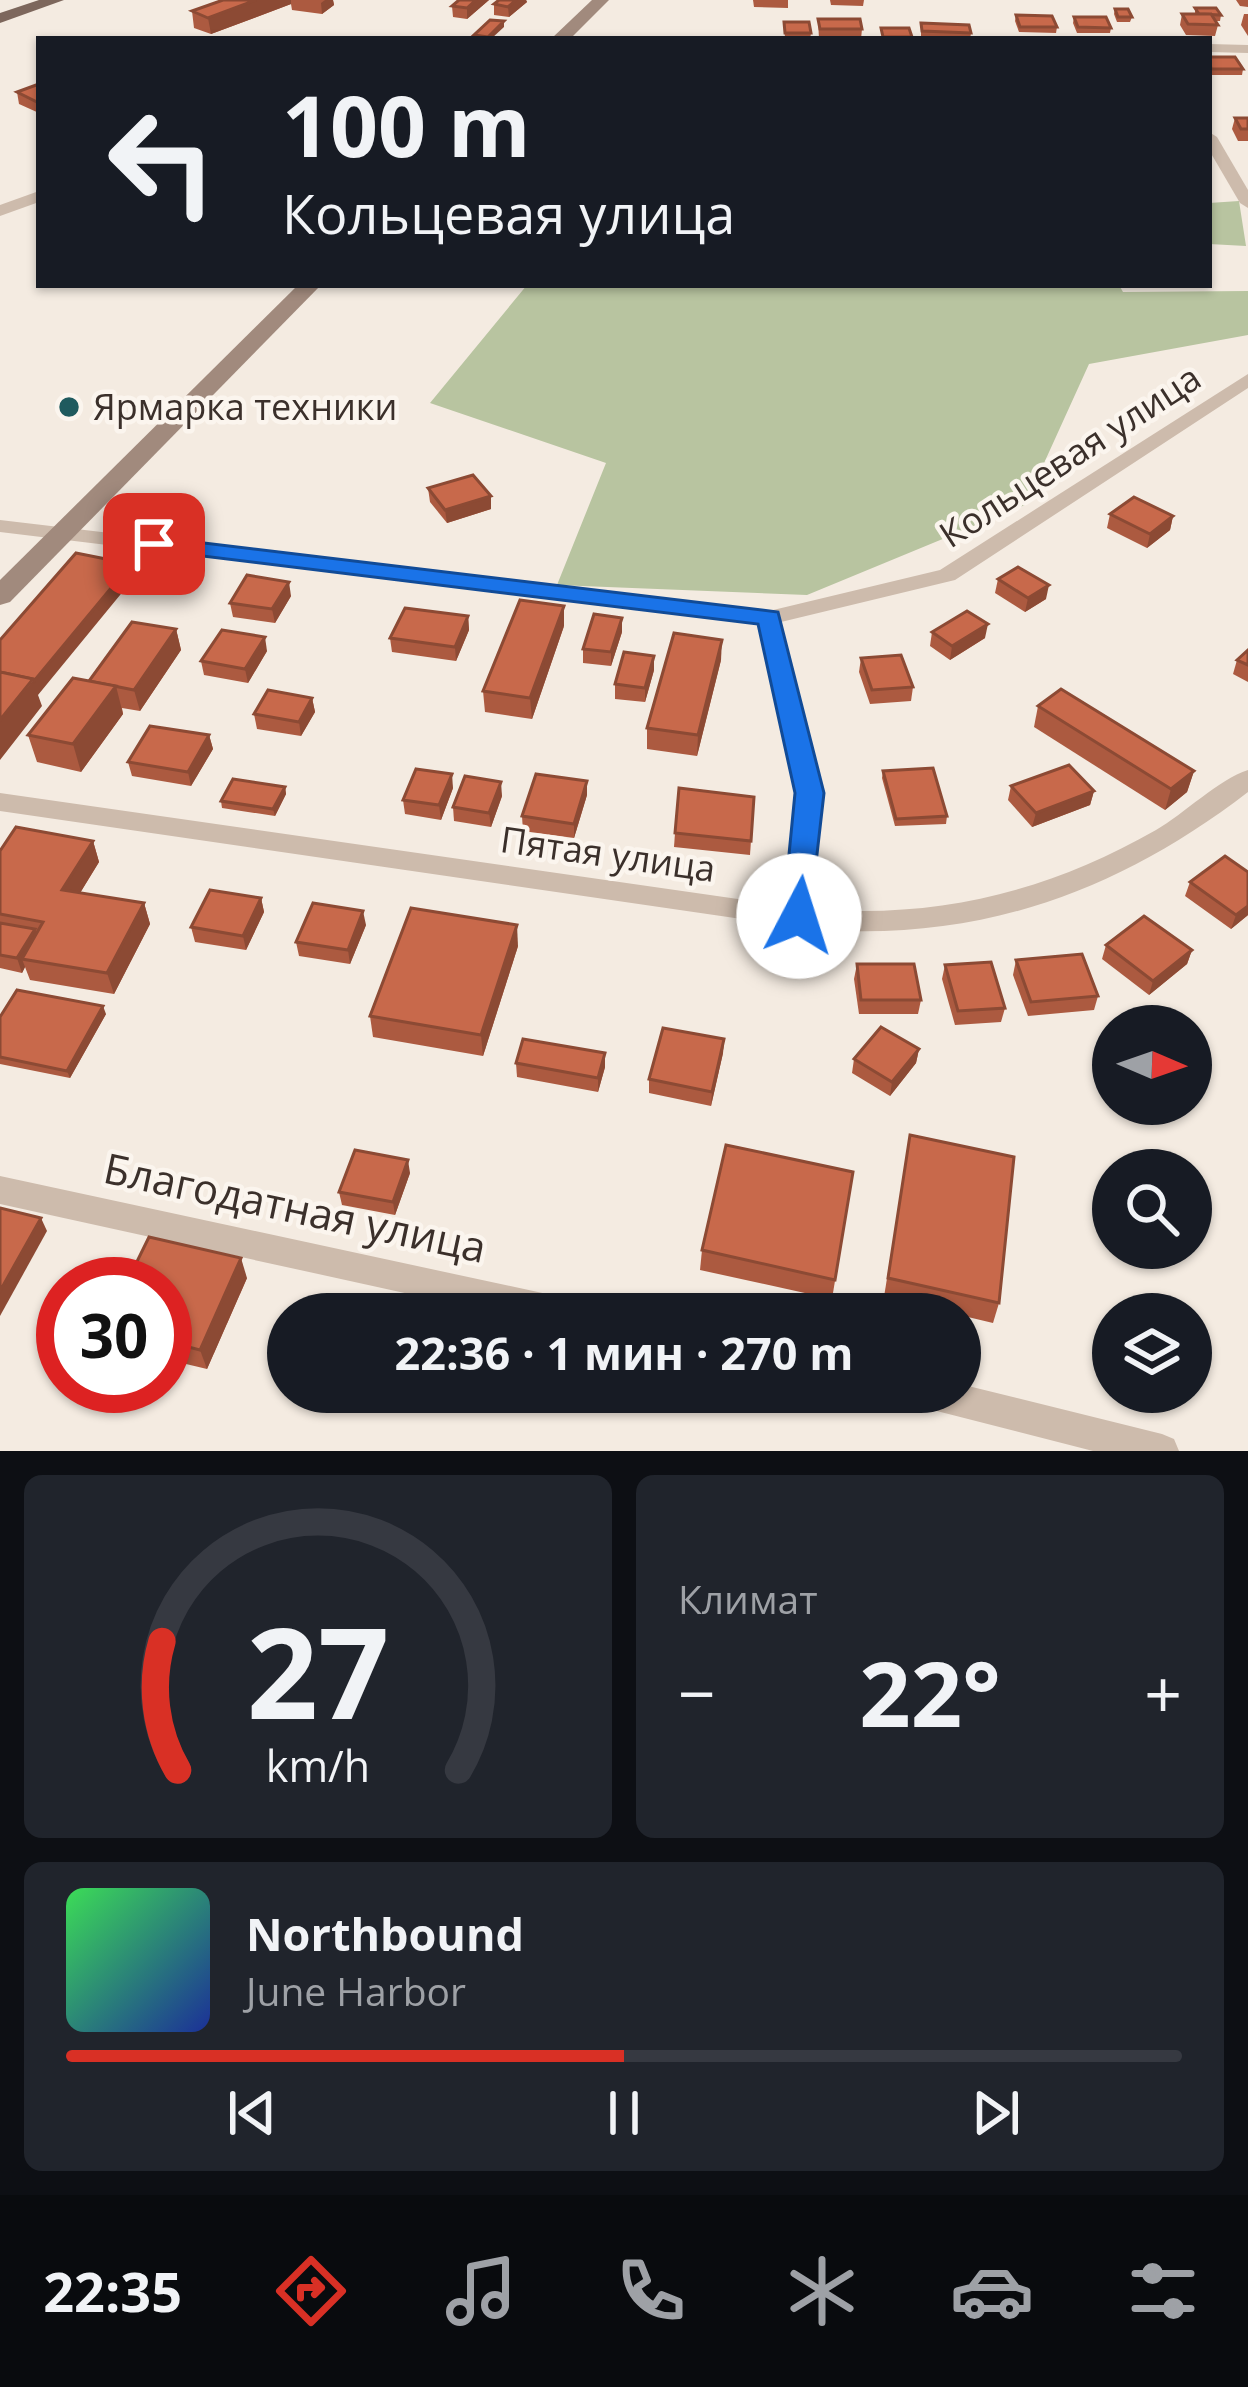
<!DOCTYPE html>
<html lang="ru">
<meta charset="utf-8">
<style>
:root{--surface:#171b24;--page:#20242c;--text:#f1f3f6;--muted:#9ea1a6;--line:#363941;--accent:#d93025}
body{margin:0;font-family:"Open Sans",sans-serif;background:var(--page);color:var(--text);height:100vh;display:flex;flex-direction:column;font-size:45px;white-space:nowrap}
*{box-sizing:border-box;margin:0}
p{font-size:39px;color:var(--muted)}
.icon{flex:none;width:66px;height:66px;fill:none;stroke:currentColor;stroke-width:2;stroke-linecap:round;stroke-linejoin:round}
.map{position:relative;height:1451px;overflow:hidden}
.details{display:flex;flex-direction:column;gap:24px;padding:24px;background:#0d0f14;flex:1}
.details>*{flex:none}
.hud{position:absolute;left:36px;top:36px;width:1176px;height:252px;border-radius:0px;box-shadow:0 3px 9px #0004;background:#171b24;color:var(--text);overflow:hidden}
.needle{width:78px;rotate:92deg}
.fabs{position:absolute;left:1092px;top:1005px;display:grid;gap:24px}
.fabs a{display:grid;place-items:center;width:120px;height:120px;border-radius:50%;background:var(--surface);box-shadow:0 3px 9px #0004;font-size:60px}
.speed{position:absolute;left:36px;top:1257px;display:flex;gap:24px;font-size:60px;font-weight:700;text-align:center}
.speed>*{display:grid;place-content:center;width:156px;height:156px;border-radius:50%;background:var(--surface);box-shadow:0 3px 9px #0004;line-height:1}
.speed .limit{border:18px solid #d22;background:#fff;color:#111}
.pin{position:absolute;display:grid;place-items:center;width:102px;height:102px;color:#fff;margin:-51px;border-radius:24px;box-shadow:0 6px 18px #0006}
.me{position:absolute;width:132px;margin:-66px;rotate:5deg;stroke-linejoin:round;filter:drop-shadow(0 0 9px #0008)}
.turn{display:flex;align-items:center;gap:42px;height:252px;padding:0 48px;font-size:54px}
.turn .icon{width:156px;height:156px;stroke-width:2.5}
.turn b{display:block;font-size:84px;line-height:102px}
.big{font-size:90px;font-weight:700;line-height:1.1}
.details .card{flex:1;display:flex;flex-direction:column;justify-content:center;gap:18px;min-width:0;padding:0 42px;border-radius:18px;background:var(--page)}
.details .dial{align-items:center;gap:0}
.dial svg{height:312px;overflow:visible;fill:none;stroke:var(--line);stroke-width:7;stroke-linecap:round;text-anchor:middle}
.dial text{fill:var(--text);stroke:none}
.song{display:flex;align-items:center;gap:36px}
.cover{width:144px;height:144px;border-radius:18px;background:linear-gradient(135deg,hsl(130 70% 55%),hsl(230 70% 35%))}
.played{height:12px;border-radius:6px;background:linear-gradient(90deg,var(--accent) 50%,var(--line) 50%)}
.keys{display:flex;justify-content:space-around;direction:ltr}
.heat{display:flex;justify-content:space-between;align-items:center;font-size:66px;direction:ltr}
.details .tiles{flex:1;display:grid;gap:24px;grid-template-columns:1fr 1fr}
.card:last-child{grid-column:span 2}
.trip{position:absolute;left:267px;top:1293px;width:714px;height:120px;border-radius:60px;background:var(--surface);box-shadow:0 3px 9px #0004;font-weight:700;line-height:120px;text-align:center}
.tabs{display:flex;height:192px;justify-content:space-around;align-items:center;background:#090b0e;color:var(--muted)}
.tabs .icon{width:84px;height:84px}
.tabs .selected{color:var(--accent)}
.tabs b{font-size:54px;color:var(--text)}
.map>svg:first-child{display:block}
.green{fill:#b8c4a0}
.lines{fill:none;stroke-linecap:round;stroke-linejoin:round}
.street{fill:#cdbbac;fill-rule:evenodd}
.secondary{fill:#a18a7d;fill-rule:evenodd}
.primary{fill:#7d675c;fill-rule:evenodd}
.wall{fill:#ac5a40}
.shaded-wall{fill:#8c4a34}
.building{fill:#c8694b;stroke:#8c4a34;stroke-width:3}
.route{fill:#1a73e8;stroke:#114b97;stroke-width:3}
.poi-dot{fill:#1f5a5e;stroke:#fbf5ee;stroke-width:4.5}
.labels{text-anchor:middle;stroke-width:9;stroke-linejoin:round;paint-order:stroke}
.poi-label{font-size:36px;fill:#3b302b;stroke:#fbf5ee;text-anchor:start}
.street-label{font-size:36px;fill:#3b302b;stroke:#fbf5ee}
.near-street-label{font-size:42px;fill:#3b302b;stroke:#fbf5ee}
</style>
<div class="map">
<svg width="1248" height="1451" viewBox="0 0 1248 1451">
<rect width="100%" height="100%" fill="#f4ebe1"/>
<g class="green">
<path d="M1239 201 1246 246 1209 244V203Z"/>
<path d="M527 285H1119L1123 292 1248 291V335L1089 364 1025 505 807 595 557 585 606 463 430 403Z"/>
</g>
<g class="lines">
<g class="street">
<path d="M1209 44 1248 45V53L1209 52Z"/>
<path d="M1209 132 1217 137 1248 190V208L1240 203 1209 150Z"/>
<path d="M39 191V202L0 216V205Z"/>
<path d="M1248 374V388L955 580 781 622 823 793 813 909C938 919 1047 892 1156 830 1184 814 1219 779 1248 770V792C1117 893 976 943 810 929L0 811V793L787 906 797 793 759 624 0 532V520L769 611 940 570Z"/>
<path d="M0 1176 570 1299 582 1303 586 1314H500L0 1204Z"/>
<path d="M960 1384 1162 1434 1174 1439 1179 1451H1093L925 1408 913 1404 908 1392H960Z"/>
</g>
<g class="secondary">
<path d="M592 0H609L570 39H551Z"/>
<path d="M298 285H321L10 602 0 605V580Z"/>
</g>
<path class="primary" d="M39 0H64L0 23V13Z"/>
</g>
<g class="wall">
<path d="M223 0H333L334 5 322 14 292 10 291 4 211 34 194 28 192 11Z"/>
<path d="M459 0H489L467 19 453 17 452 6Z"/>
<path d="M499 0H526L527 2 509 17 494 15V4Z"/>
<path d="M753 0H788V8L754 7Z"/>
<path d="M830 0H864L863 6 831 5Z"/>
<path d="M1236 0H1248V7L1240 6Z"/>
<path d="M1195 8 1221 15 1220 21H1215L1218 25 1215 36 1186 35 1180 25 1182 14H1195Z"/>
<path d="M1115 9 1132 17 1130 22H1117L1114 14Z"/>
<path d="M1244 14H1248V36L1241 25Z"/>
<path d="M1016 15 1057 27 1056 33 1019 32 1015 21Z"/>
<path d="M1074 17 1111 28 1110 33H1077L1073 23Z"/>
<path d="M818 19 862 29 861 39H819Z"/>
<path d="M784 22 811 33 810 39 785 38Z"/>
<path d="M921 23 971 33 970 39H921Z"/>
<path d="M1209 57 1243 69 1242 75H1210Z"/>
<path d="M39 84V113L19 104 17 92Z"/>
<path d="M1235 118H1248V141H1238L1232 129Z"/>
<path d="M428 488 491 509 447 523 430 502Z"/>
<path d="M1110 514 1173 516 1170 530 1147 548 1107 528Z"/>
<path d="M998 579 1046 599 1025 612 995 593Z"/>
<path d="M291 596 275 623 233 617 230 603Z"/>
<path d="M468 616 469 630 456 661 392 652 390 638Z"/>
<path d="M564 626 532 719 485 712 483 691Z"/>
<path d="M176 629 181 650 140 711 122 708 123 714 81 772 37 762 28 735 89 681Z"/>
<path d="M622 632 611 666 583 663V649Z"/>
<path d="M932 632 985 638 950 660 930 646Z"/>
<path d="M1248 650V682L1233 674 1237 660Z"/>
<path d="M267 651 248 683 204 675 201 661Z"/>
<path d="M861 658 913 687 911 701 870 704 859 672Z"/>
<path d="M721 660 697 756 647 749V728Z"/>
<path d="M654 670 645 702 615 699V684Z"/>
<path d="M312 698 315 712 301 736 257 729 254 714Z"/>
<path d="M1038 706 1194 771 1187 792 1165 810 1034 727Z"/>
<path d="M209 735 213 749 191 786 132 776 128 762Z"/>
<path d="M883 771 947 816 946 824 895 826 882 778Z"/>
<path d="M1011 786 1094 791 1090 805 1032 827 1008 800Z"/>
<path d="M285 787 286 794 275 816 222 808 221 801Z"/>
<path d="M453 788 441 820 405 814 403 800Z"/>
<path d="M587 795 574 838 523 831 522 816Z"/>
<path d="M502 796 491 827 454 821 453 807Z"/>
<path d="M754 797 750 855 674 847 675 833Z"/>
<path d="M93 841 99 862 80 893 144 903 150 924 114 994 30 980 25 967 22 973 0 968V851Z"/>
<path d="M1248 872V915L1231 929 1185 896 1190 882Z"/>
<path d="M261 898 264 912 246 950 195 942 191 927Z"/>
<path d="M366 925 350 964 299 956 296 942Z"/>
<path d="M1106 945 1192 950 1187 964 1149 995 1102 959Z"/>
<path d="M518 946 483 1056 373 1037 370 1016Z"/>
<path d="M1016 960 1098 996 1094 1010 1028 1016 1013 975Z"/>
<path d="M857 964 921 1000 918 1014H859L854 979Z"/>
<path d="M945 965 1005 1008 1001 1022 955 1025 942 979Z"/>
<path d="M106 1014 70 1078 0 1064V1017Z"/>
<path d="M724 1039 723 1053 711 1106 649 1093V1079Z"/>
<path d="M919 1049 916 1063 890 1096 852 1073 854 1059Z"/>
<path d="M516 1063 605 1067 598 1092 517 1077Z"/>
<path d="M910 1135 999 1303 993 1323 884 1297Z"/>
<path d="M853 1172 832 1299 700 1270 702 1250Z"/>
<path d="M410 1173 395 1215 342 1205 339 1192Z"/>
<path d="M247 1278 207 1369 165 1359V1284Z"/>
</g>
<g class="shaded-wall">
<path d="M256 0H291V4L211 34 208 18Z"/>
<path d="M325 0H333L334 5 322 14 321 3Z"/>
<path d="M476 0H489L467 19V8Z"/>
<path d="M516 0H526L527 2 509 17 508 7Z"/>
<path d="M504 21V27L491 39H488V37Z"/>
<path d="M491 496V509L447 523 445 510Z"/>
<path d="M1173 516 1170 530 1147 548 1150 534Z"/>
<path d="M131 564 134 578 38 695 42 706 0 760V720Z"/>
<path d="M289 582 291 596 275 623 272 609Z"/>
<path d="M1049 585 1046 599 1025 612 1028 598Z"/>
<path d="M564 606V626L532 719 530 698Z"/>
<path d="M468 616 469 630 456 661 455 647Z"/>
<path d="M622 618V632L611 666V652Z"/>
<path d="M988 624 985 638 950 660 952 646Z"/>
<path d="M176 629 181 650 140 711 134 690Z"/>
<path d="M265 637 267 651 248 683 245 669Z"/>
<path d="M722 640 721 660 697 756 698 735Z"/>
<path d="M654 656V670L645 702V688Z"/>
<path d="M116 686 123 714 81 772 73 744Z"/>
<path d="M312 698 315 712 301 736 299 722Z"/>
<path d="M209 735 213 749 191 786 188 772Z"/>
<path d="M1194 771 1187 792 1165 810 1171 789Z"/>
<path d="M452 774 453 788 441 820 439 805Z"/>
<path d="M587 781V795L574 838V824Z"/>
<path d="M501 782 502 796 491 827 489 813Z"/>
<path d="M285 787 286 794 275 816 273 809Z"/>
<path d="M1094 791 1090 805 1032 827 1036 813Z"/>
<path d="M93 841 99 862 69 911 62 890Z"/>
<path d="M261 898 264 912 246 950 243 936Z"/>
<path d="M144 903 150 924 114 994 107 973Z"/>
<path d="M1248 906V915L1231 929 1236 915Z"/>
<path d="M363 911 366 925 350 964 348 950Z"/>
<path d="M517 925 518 946 483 1056 481 1035Z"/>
<path d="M35 929 40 943 22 959 25 967 22 973 17 958Z"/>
<path d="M1192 950 1187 964 1149 995 1153 981Z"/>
<path d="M103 1006 106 1014 70 1078 67 1071Z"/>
<path d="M724 1039 723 1053 711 1106 712 1092Z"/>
<path d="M919 1049 916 1063 890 1096 892 1082Z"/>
<path d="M605 1053V1067L598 1092V1078Z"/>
<path d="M408 1160 410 1173 395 1215 393 1202Z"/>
<path d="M41 1218 47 1231 0 1316V1291Z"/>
<path d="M241 1258 247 1278 207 1369 200 1350Z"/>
</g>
<g class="building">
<path d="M223 0H256L208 18 192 11Z"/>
<path d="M459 0H476L467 8 452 6Z"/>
<path d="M499 0H516L508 7 494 4Z"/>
<path d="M1195 8H1216L1221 15 1199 14Z"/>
<path d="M1115 9H1128L1132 17H1118Z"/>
<path d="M1182 14H1211L1218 25 1188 24Z"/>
<path d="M1016 15 1052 16 1057 27H1020Z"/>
<path d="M1074 17H1106L1111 28 1078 27Z"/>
<path d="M818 19H860L862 29H820Z"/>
<path d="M490 20 504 21 488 37 474 35Z"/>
<path d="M784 22H809L811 33H785Z"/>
<path d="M921 23 969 25 971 33 922 31Z"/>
<path d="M881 28H909L912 37H883Z"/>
<path d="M1209 57H1235L1243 69H1211Z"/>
<path d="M39 84V103L17 92Z"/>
<path d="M1235 118H1248V129H1241Z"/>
<path d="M473 475 491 496 445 510 428 488Z"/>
<path d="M1134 497 1173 516 1150 534 1110 514Z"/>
<path d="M76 553 131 564 34 681 33 679 0 672V640Z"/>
<path d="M1018 567 1049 585 1028 598 998 579Z"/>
<path d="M247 575 289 582 272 609 230 603Z"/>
<path d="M520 600 564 606 530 698 483 691Z"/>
<path d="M405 608 468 616 455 647 390 638Z"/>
<path d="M967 611 988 624 952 646 932 632Z"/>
<path d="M594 614 622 618 611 652 583 649Z"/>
<path d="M132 622 176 629 134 690 89 681Z"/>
<path d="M222 630 265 637 245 669 201 661Z"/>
<path d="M674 633 722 640 698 735 647 728Z"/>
<path d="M1248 650V665L1237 660Z"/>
<path d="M624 652 654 656 645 688 615 684Z"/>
<path d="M901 655 913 687 872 690 861 658Z"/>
<path d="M0 672 33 679 0 720Z"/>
<path d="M73 678 116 686 73 744 28 735Z"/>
<path d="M1061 689 1194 771 1171 789 1038 706Z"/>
<path d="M268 690 312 698 299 722 254 714Z"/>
<path d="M150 726 209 735 188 772 128 762Z"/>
<path d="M1069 765 1094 791 1036 813 1011 786Z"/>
<path d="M933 768 947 816 896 819 883 771Z"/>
<path d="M416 769 452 774 439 805 403 800Z"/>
<path d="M536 774 587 781 574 824 522 816Z"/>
<path d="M465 776 501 782 489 813 453 807Z"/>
<path d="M233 779 285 787 273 809 221 801Z"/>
<path d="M679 788 754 797 751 841 675 833Z"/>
<path d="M16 827 93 841 62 890 144 903 107 973 22 959 43 922 0 914V851Z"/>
<path d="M1225 856 1248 872V906L1236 915 1190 882Z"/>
<path d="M210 890 261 898 243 936 191 927Z"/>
<path d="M313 903 363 911 348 950 296 942Z"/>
<path d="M411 908 517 925 481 1035 370 1016Z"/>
<path d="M1144 916 1192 950 1153 981 1106 945Z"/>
<path d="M0 923 35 929 17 958 0 955Z"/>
<path d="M1082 954 1098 996 1031 1002 1016 960Z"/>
<path d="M991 962 1005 1008 958 1011 945 965Z"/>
<path d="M857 964H914L921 1000H861Z"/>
<path d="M17 990 103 1006 67 1071 0 1057V1017Z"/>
<path d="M881 1027 919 1049 892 1082 854 1059Z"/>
<path d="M663 1028 724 1039 712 1092 649 1079Z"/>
<path d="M523 1039 605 1053 598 1078 516 1063Z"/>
<path d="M910 1135 1014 1157 999 1303 888 1278Z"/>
<path d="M726 1145 853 1172 835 1280 702 1250Z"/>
<path d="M355 1150 408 1160 393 1202 339 1192Z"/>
<path d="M0 1208 41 1218 0 1291Z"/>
<path d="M149 1237 241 1258 200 1350 165 1341V1284H126Z"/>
</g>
<path class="route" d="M154 537 778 612 824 793 809 924H788L783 916 795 793 758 624 145 549V539Z"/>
<circle class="poi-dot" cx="69" cy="407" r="12"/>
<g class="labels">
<g class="poi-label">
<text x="93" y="420">Ярмарка техники</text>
</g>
<g class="street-label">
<text transform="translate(1070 456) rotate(-33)" y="13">Кольцевая улица</text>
<text transform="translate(608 854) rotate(8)" y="13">Пятая улица</text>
</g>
<g class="near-street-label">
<text transform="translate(295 1208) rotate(12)" y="15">Благодатная улица</text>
</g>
</g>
</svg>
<div class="fabs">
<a><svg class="needle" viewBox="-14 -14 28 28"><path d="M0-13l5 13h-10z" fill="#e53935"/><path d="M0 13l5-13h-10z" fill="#9ea1a6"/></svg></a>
<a><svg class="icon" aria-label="search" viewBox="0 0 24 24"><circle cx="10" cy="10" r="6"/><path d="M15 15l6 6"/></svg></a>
<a><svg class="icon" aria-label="layers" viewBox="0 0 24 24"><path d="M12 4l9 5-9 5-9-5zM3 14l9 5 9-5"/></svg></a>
</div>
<div class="speed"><div class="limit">30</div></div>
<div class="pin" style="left:154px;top:544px;background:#d93025"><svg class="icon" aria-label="arrive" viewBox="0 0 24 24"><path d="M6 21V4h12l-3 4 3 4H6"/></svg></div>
<svg class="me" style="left:799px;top:916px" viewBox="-20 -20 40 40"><circle r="19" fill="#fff"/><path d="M0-13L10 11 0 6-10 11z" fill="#1a73e8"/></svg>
<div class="trip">22:36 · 1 мин · 270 m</div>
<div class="hud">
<div class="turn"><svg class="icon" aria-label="left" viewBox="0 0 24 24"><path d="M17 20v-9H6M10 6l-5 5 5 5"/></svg><div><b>100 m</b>Кольцевая улица</div></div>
</div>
</div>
<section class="details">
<div class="tiles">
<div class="card dial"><svg viewBox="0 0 100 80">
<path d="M14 69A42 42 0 1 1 86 69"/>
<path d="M14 69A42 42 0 0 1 10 36" stroke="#d93025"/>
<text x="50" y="56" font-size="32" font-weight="700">27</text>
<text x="50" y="72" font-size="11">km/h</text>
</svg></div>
<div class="card"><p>Климат</p>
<div class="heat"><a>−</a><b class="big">22°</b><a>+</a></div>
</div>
<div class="card">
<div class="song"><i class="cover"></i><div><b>Northbound</b><p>June Harbor</p></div></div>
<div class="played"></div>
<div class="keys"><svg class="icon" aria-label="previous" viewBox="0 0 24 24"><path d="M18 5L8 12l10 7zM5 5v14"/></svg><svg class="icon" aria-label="pause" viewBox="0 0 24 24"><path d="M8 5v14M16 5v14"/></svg><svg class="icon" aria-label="next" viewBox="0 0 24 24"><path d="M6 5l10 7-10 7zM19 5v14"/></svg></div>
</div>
</div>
</section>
<nav class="tabs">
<b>22:35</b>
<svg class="icon selected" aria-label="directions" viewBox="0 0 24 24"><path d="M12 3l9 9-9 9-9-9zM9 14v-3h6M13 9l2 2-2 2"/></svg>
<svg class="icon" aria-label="music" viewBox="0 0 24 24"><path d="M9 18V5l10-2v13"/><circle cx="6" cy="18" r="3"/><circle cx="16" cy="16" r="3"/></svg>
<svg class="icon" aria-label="phone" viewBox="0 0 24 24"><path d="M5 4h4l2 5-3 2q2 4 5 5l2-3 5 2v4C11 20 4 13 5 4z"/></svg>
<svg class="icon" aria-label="climate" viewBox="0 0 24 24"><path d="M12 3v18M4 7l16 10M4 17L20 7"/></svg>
<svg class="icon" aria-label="car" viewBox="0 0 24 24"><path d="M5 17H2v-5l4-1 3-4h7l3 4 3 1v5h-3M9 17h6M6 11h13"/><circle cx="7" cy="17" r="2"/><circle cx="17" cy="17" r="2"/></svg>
<svg class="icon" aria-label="filters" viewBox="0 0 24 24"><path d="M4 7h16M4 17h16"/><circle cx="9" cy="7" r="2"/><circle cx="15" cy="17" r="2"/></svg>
</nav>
